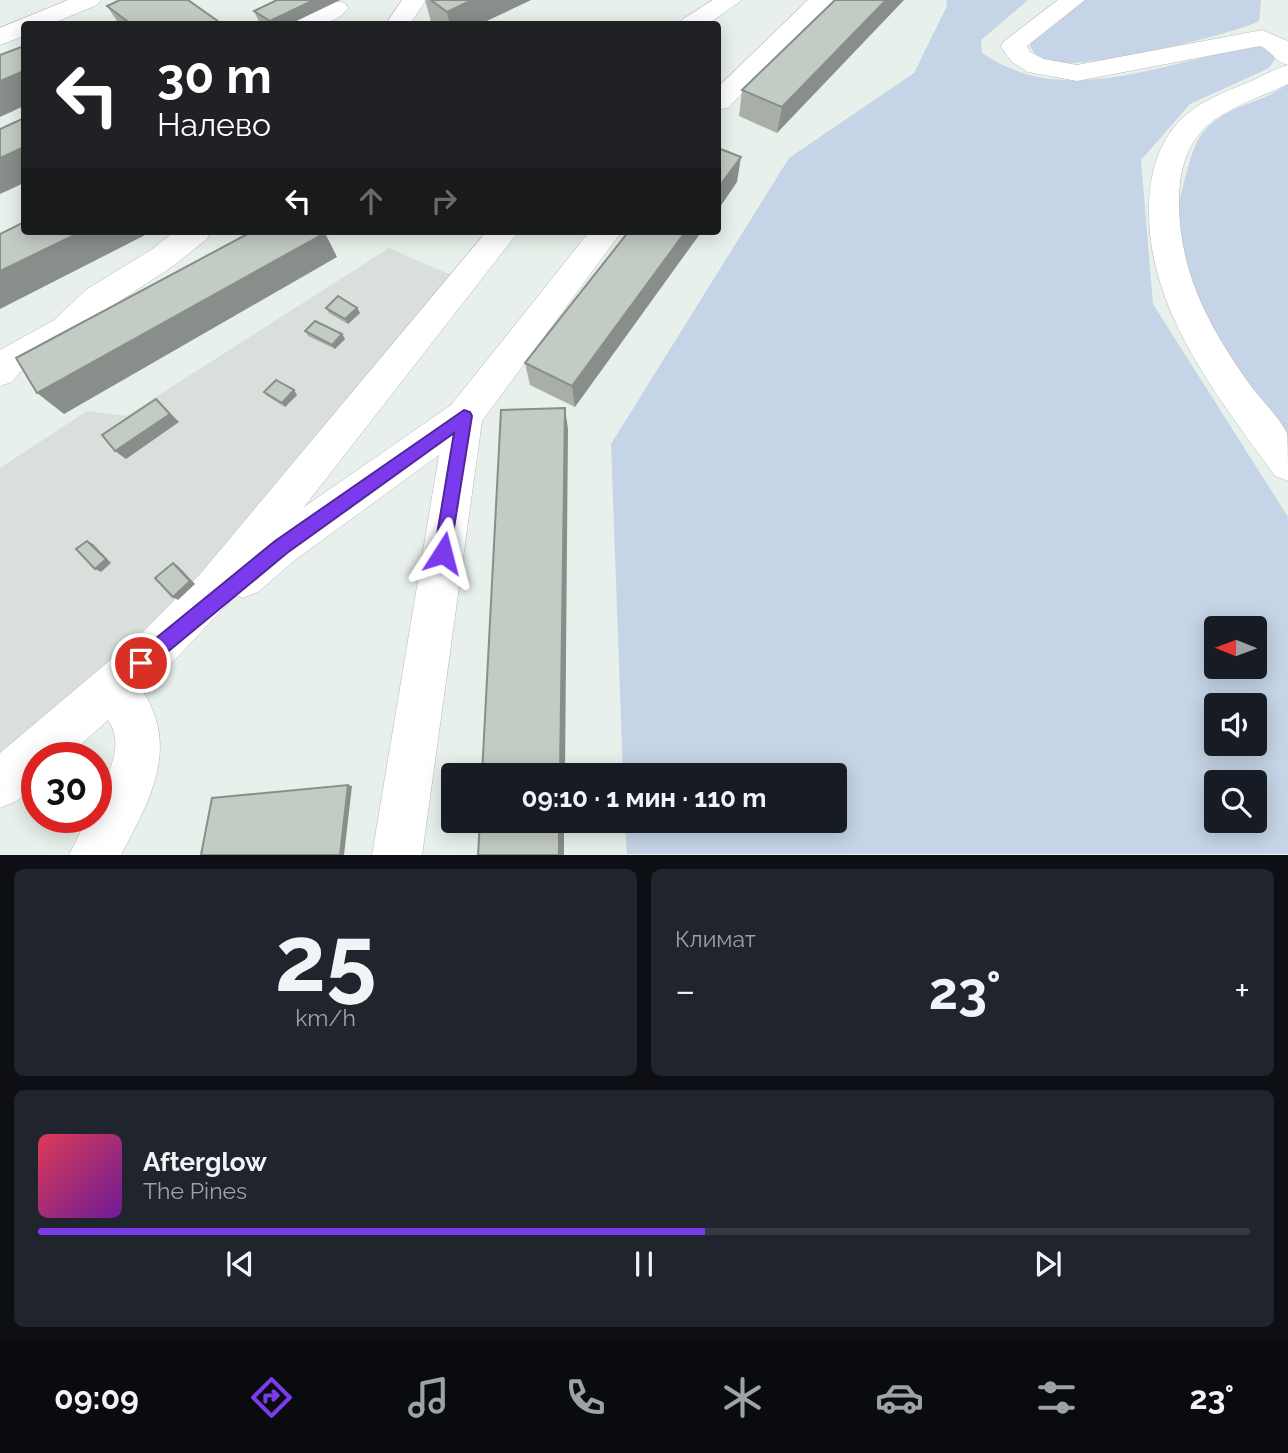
<!DOCTYPE html>
<html lang="ru">
<meta charset="utf-8">
<style>
:root{--surface:#171b24;--page:#20242c;--text:#f1f3f6;--muted:#9ea1a6;--line:#363941;--accent:#7c3aed}
body{margin:0;font-family:Raleway,sans-serif;background:var(--page);color:var(--text);height:100vh;display:flex;flex-direction:column;font-size:26px;white-space:nowrap}
*{box-sizing:border-box;margin:0}
p{font-size:23px;color:var(--muted)}
.icon{flex:none;width:38px;height:38px;fill:none;stroke:currentColor;stroke-width:2;stroke-linecap:round;stroke-linejoin:round}
.map{position:relative;height:855px;overflow:hidden}
.sheet{display:flex;flex-direction:column;gap:14px;padding:14px;background:#0d0f14;flex:1}
.sheet>*{flex:none}
.guide{position:absolute;left:21px;top:21px;width:700px;height:214px;border-radius:7px;box-shadow:0 4px 18px #0003;background:#202124;color:#fff;overflow:hidden}
.needle{width:46px;rotate:271deg}
.controls{position:absolute;left:1204px;top:616px;display:grid;gap:14px}
.controls a{display:grid;place-items:center;width:63px;height:63px;border-radius:7px;background:var(--surface);box-shadow:0 4px 18px #0003;font-size:35px}
.speed{position:absolute;left:21px;top:742px;display:flex;gap:14px;font-size:35px;font-weight:700;text-align:center}
.speed>*{display:grid;place-content:center;width:91px;height:91px;border-radius:50%;background:var(--surface);box-shadow:0 4px 18px #0003;line-height:1}
.speed .limit{border:10px solid #d22;background:#fff;color:#111}
.pin{position:absolute;display:grid;place-items:center;width:60px;height:60px;color:#fff;margin:-30px;border:4px solid #fff;border-radius:50%;box-shadow:0 2px 7px #0007}
.me{position:absolute;width:77px;margin:-38px;rotate:9deg;stroke-linejoin:round;filter:drop-shadow(0 0 5px #0008)}
.turn{display:flex;align-items:center;gap:24px;height:147px;padding:0 21px;font-size:32px}
.turn .icon{width:91px;height:91px;stroke-width:2.5}
.turn b{display:block;font-size:49px;line-height:60px}
.lanes{display:flex;align-items:center;height:66px;padding:0 21px;background:#0003;justify-content:center;gap:35px;direction:ltr}
.lanes .off{opacity:.35}
.big{font-size:52px;font-weight:700;line-height:1.1}
.sheet .card{flex:1;display:flex;flex-direction:column;justify-content:center;gap:10px;min-width:0;padding:0 24px;border-radius:10px;background:var(--page)}
.sheet .dial{align-items:center;gap:0}
.dial b{font-size:91px;line-height:1}
.song{display:flex;align-items:center;gap:21px}
.cover{width:84px;height:84px;border-radius:10px;background:linear-gradient(135deg,hsl(350 70% 55%),hsl(280 70% 35%))}
.played{height:7px;border-radius:4px;background:linear-gradient(90deg,var(--accent) 55%,var(--line) 55%)}
.keys{display:flex;justify-content:space-around;direction:ltr}
.heat{display:flex;justify-content:space-between;align-items:center;font-size:38px;direction:ltr}
.sheet .tiles{flex:1;display:grid;gap:14px;grid-template-columns:1fr 1fr}
.card:last-child{grid-column:span 2}
.trip{position:absolute;left:441px;top:763px;width:406px;height:70px;border-radius:7px;background:var(--surface);box-shadow:0 4px 18px #0003;font-weight:700;line-height:70px;text-align:center}
.tabs{display:flex;height:112px;justify-content:space-around;align-items:center;background:#090b0e;color:var(--muted)}
.tabs .icon{width:49px;height:49px}
.tabs .on{color:var(--accent)}
.tabs b{font-size:32px;color:var(--text)}
.map>svg:first-child{display:block}
.industrial{fill:#d9dfdb}
.green{fill:#c5d4e6;fill-rule:evenodd}
.lines{fill:none;stroke-linecap:round;stroke-linejoin:round}
.minor-casing{stroke:#bbb4ba;stroke-width:1}
.minor{fill:#fff;fill-rule:evenodd}
.wall{fill:#a8afa9}
.shaded-wall{fill:#888e8a}
.building{fill:#c3cbc5;stroke:#888e8a;stroke-width:2}
.route{fill:#7c3aed;stroke:#51269a;stroke-width:2}
</style>
<div class="map">
<svg width="1288" height="855" viewBox="0 0 1288 855">
<rect width="100%" height="100%" fill="#e7f0ea"/>
<path class="industrial" d="M389 248 453 276 206 584 0 757V468L87 411 126 416Z"/>
<g class="green">
<path d="M946 0H1028L981 40 982 53C1069 113 1170 57 1264 46L1270 49 1275 59 1269 68 1190 104 1141 160 1153 304 1288 517V854H627L625 821H835V775H623L611 444 789 158 914 73 947 6ZM1216 628H1255V667H1216ZM1216 705H1255V744H1216ZM1216 782H1255V821H1216Z"/>
<path d="M1077 0H1261L1259 21C1229 36 1081 70 1051 62 1040 59 1031 53 1029 41Z"/>
<path d="M1288 84V448C1251 399 1186 298 1179 237 1176 214 1181 190 1188 168 1191 156 1196 140 1205 130 1231 103 1261 104 1288 84Z"/>
</g>
<g class="lines">
<g class="minor-casing">
<g id="minor">
<path d="M68 0H101L97 5 51 24H24V36L0 45V28Z"/>
<path d="M402 0H426L410 24H386Z"/>
<path d="M713 0H742L708 24H680L683 19Z"/>
<path d="M808 0H834L728 108 718 110V87Z"/>
<path d="M1058 0H1085L1027 46 1030 52 1044 59 1077 65 1262 30 1288 41V65C1275 62 1272 51 1260 46L1077 81 1028 72 1012 62 1001 47 1003 42Z"/>
<path d="M336 1 345 3 348 8C336 26 309 26 291 24L294 19Z"/>
<path d="M1288 65V84C1261 97 1231 106 1208 125 1185 145 1179 174 1179 202 1179 274 1211 330 1251 386 1262 401 1279 417 1287 433 1288 445 1288 468 1288 481L1275 476C1217 395 1146 309 1149 205 1150 170 1160 137 1187 114 1204 100 1224 92 1244 84 1259 78 1273 69 1288 65Z"/>
<path d="M175 231H211L207 239 173 266 111 307 78 338 20 372 12 382 0 386V350L54 320 87 289 151 250Z"/>
<path d="M487 231H519L304 507 451 405 590 231H622L482 421 422 855H372L439 455 295 560 258 592 243 598 236 595 170 665 142 690C180 748 150 800 121 855H69L88 817H96C96 785 130 752 108 720L66 758H37V783L17 801 0 808V753L140 635 201 573Z"/>
</g>
</g>
<use href="#minor" class="minor"/>
</g>
<g class="wall">
<path d="M276 0H340L290 24H263L259 22 254 11Z"/>
<path d="M425 0H531L480 24H435L431 22Z"/>
<path d="M835 0 777 133 739 116 742 90Z"/>
<path d="M107 6 222 24H121L117 21Z"/>
<path d="M629 231 575 407 530 385 525 363Z"/>
<path d="M326 308H357L360 313 348 324 329 313Z"/>
<path d="M305 331 345 339 335 349 308 336Z"/>
<path d="M264 392 297 395 285 407 267 396Z"/>
</g>
<g class="shaded-wall">
<path d="M314 0H340L290 24H271L270 21Z"/>
<path d="M472 0H531L480 24H450L447 12Z"/>
<path d="M886 0H904L777 133 782 107Z"/>
<path d="M24 71V106L0 117V81Z"/>
<path d="M24 147V183L0 194V158Z"/>
<path d="M741 157 737 182 718 210V188Z"/>
<path d="M83 231H153L0 309V271Z"/>
<path d="M686 231H702L575 407 572 386Z"/>
<path d="M325 233 337 257 64 414 37 393Z"/>
<path d="M357 308 360 313 348 324 345 319Z"/>
<path d="M342 334 345 339 335 349 332 345Z"/>
<path d="M294 390 297 395 285 407 282 403Z"/>
<path d="M156 399 179 422 126 459 115 451Z"/>
<path d="M565 408 568 429 565 775H560Z"/>
<path d="M87 541 93 544 111 563 101 572 95 569Z"/>
<path d="M173 563 178 566 195 584 178 600 173 597Z"/>
<path d="M348 785 352 786 344 855H340Z"/>
<rect x="559" y="821" width="5" height="34"/>
</g>
<g class="building">
<path d="M120 0H188L222 24H131L107 6Z"/>
<path d="M277 0H314L270 21 254 11Z"/>
<path d="M431 0H472L447 12Z"/>
<path d="M835 0H886L782 107 742 90Z"/>
<path d="M24 46V71L0 81V55Z"/>
<path d="M24 118V147L0 158V129Z"/>
<path d="M718 148 741 157 718 188Z"/>
<path d="M24 222V231H83L0 271V234Z"/>
<path d="M253 231H323L325 233 37 393 16 358Z"/>
<path d="M629 231H686L572 386 525 363Z"/>
<path d="M338 296 357 308 345 319 326 308Z"/>
<path d="M315 321 342 334 332 345 305 331Z"/>
<path d="M276 380 294 390 282 403 264 392Z"/>
<path d="M156 399 170 414 115 451 102 435Z"/>
<path d="M565 408 560 775H482L501 410Z"/>
<path d="M87 541 106 559 95 569 76 549Z"/>
<path d="M173 563 190 581 173 597 155 578Z"/>
<path d="M348 785 340 855H201L212 798Z"/>
<path d="M480 821H559V855H478Z"/>
</g>
<path class="route" d="M464 410 470 412 472 416 449 559 443 561 437 559 434 553 454 433 287 553 147 669 141 672 134 669 131 663 134 656 275 541Z"/>
</svg>
<div class="controls">
<a><svg class="needle" viewBox="-14 -14 28 28"><path d="M0-13l5 13h-10z" fill="#e53935"/><path d="M0 13l5-13h-10z" fill="#9ea1a6"/></svg></a>
<a><svg class="icon" aria-label="sound" viewBox="0 0 24 24"><path d="M4 9h4l5-4v14l-5-4H4zM17 9q2 3 0 6"/></svg></a>
<a><svg class="icon" aria-label="search" viewBox="0 0 24 24"><circle cx="10" cy="10" r="6"/><path d="M15 15l6 6"/></svg></a>
</div>
<div class="speed"><div class="limit">30</div></div>
<div class="pin" style="left:141px;top:663px;background:#d93025"><svg class="icon" aria-label="arrive" viewBox="0 0 24 24"><path d="M6 21V4h12l-3 4 3 4H6"/></svg></div>
<svg class="me" style="left:443px;top:553px" viewBox="-20 -20 40 40"><path d="M0-17L14 15 0 8-14 15z" fill="#7c3aed" stroke="#fff" stroke-width="4"/></svg>
<div class="trip">09:10 · 1 мин · 110 m</div>
<div class="guide">
<div class="turn"><svg class="icon" aria-label="left" viewBox="0 0 24 24"><path d="M17 20v-9H6M10 6l-5 5 5 5"/></svg><div><b>30 m</b>Налево</div></div>
<div class="lanes"><svg class="icon" aria-label="left" viewBox="0 0 24 24"><path d="M17 20v-9H6M10 6l-5 5 5 5"/></svg><svg class="icon off" aria-label="ahead" viewBox="0 0 24 24"><path d="M12 20V5M6 11l6-6 6 6"/></svg><svg class="icon off" aria-label="right" viewBox="0 0 24 24"><path d="M7 20v-9h11M14 6l5 5-5 5"/></svg></div>
</div>
</div>
<section class="sheet">
<div class="tiles">
<div class="card dial"><b>25</b><p>km/h</p></div>
<div class="card"><p>Климат</p>
<div class="heat"><a>−</a><b class="big">23°</b><a>+</a></div>
</div>
<div class="card">
<div class="song"><i class="cover"></i><div><b>Afterglow</b><p>The Pines</p></div></div>
<div class="played"></div>
<div class="keys"><svg class="icon" aria-label="previous" viewBox="0 0 24 24"><path d="M18 5L8 12l10 7zM5 5v14"/></svg><svg class="icon" aria-label="pause" viewBox="0 0 24 24"><path d="M8 5v14M16 5v14"/></svg><svg class="icon" aria-label="next" viewBox="0 0 24 24"><path d="M6 5l10 7-10 7zM19 5v14"/></svg></div>
</div>
</div>
</section>
<nav class="tabs">
<b>09:09</b>
<svg class="icon on" aria-label="directions" viewBox="0 0 24 24"><path d="M12 3l9 9-9 9-9-9zM9 14v-3h6M13 9l2 2-2 2"/></svg>
<svg class="icon" aria-label="music" viewBox="0 0 24 24"><path d="M9 18V5l10-2v13"/><circle cx="6" cy="18" r="3"/><circle cx="16" cy="16" r="3"/></svg>
<svg class="icon" aria-label="phone" viewBox="0 0 24 24"><path d="M5 4h4l2 5-3 2q2 4 5 5l2-3 5 2v4C11 20 4 13 5 4z"/></svg>
<svg class="icon" aria-label="climate" viewBox="0 0 24 24"><path d="M12 3v18M4 7l16 10M4 17L20 7"/></svg>
<svg class="icon" aria-label="car" viewBox="0 0 24 24"><path d="M5 17H2v-5l4-1 3-4h7l3 4 3 1v5h-3M9 17h6M6 11h13"/><circle cx="7" cy="17" r="2"/><circle cx="17" cy="17" r="2"/></svg>
<svg class="icon" aria-label="filters" viewBox="0 0 24 24"><path d="M4 7h16M4 17h16"/><circle cx="9" cy="7" r="2"/><circle cx="15" cy="17" r="2"/></svg>
<b>23°</b>
</nav>
